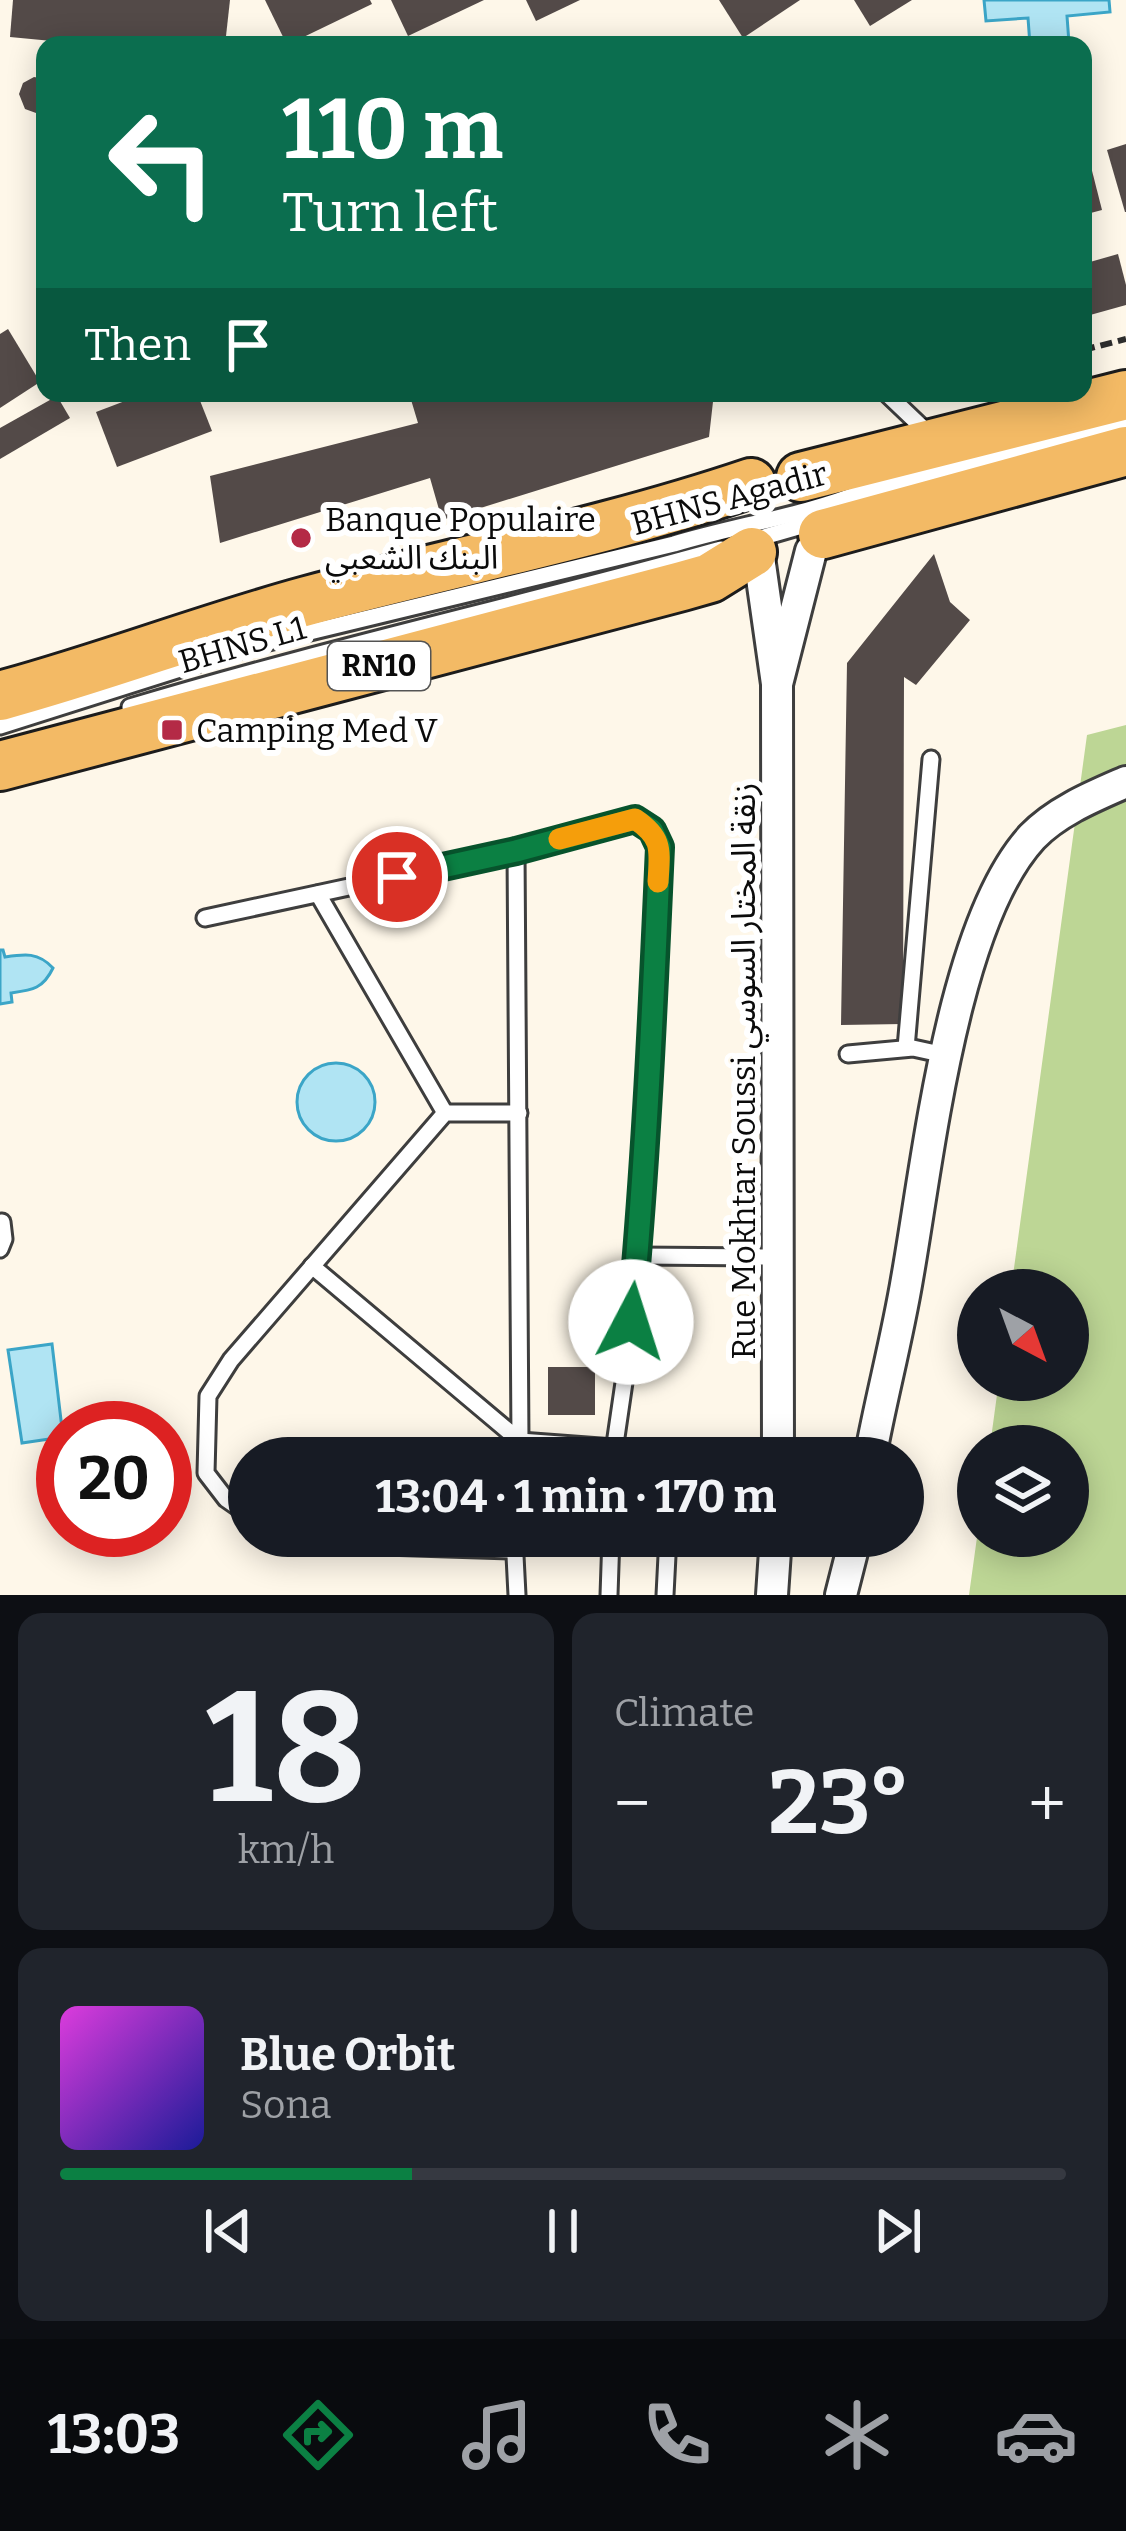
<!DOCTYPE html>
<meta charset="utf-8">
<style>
:root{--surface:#171b24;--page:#20242c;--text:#f1f3f6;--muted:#9ea1a6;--line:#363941;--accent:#0b8043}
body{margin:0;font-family:Bitter,"Noto Sans Arabic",serif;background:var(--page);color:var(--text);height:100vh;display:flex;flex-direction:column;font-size:45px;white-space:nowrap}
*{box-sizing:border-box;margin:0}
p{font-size:39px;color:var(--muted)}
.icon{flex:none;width:66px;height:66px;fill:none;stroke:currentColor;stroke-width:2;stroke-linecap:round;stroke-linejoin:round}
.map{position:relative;height:1595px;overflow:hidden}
.panel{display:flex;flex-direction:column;gap:18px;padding:18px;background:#0d0f14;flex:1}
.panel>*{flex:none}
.top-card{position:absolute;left:36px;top:36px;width:1056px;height:366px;border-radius:24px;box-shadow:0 6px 30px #0003;background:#0b6e4f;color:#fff;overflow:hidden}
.needle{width:78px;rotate:139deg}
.controls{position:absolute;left:957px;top:1269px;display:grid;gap:24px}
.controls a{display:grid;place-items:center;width:132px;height:132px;border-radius:50%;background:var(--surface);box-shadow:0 6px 30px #0003;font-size:60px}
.speed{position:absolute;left:36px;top:1401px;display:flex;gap:24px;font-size:60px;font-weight:700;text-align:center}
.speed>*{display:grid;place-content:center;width:156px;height:156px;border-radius:50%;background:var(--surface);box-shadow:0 6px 30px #0003;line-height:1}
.speed .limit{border:18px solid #d22;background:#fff;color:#111}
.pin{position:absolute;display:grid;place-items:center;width:102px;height:102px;color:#fff;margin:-51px;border:6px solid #fff;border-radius:50%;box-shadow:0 3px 12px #0007}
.me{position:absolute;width:132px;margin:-66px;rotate:5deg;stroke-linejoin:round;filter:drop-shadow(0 0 9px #0008)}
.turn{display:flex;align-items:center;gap:42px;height:252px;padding:0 48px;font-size:54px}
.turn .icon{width:156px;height:156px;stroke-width:2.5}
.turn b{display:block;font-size:84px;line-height:102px}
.then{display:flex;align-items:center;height:114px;padding:0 48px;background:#0003;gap:24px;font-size:45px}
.big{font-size:90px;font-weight:700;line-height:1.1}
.panel .widget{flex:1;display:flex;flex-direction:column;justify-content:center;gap:18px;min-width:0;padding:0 42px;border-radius:24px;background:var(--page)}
.panel .dial{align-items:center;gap:0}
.dial b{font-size:156px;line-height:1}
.song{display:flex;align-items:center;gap:36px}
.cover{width:144px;height:144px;border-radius:18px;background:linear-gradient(135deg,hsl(300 70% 55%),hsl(240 70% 35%))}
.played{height:12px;border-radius:6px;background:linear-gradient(90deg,var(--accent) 35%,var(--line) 35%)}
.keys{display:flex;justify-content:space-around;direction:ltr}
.heat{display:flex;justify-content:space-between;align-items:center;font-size:66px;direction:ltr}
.panel .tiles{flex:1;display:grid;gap:18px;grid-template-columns:1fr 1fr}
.widget:last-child{grid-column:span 2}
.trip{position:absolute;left:228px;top:1437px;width:696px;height:120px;border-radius:60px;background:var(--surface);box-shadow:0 6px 30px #0003;font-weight:700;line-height:120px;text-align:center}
.menu{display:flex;height:192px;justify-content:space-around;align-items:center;background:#090b0e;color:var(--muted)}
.menu .icon{width:84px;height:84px}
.menu .selected{color:var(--accent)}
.menu b{font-size:54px;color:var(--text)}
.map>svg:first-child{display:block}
.forest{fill:#bdd695}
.water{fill:#b0e4f3;stroke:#3ba5c7;stroke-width:3}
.building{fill:#534a48}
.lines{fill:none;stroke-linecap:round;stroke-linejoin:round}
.service-casing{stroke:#3e3e3e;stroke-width:21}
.minor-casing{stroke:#3e3e3e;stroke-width:36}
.primary-casing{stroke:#1c1c1c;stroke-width:54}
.path{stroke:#2d2d2d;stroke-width:6;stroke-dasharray:12 6;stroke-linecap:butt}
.service{stroke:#fff;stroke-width:15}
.minor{stroke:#fff;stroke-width:30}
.primary{stroke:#f3ba65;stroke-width:48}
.route-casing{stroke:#07532c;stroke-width:30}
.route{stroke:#0b8043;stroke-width:21}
.slow{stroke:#f59e0b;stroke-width:21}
.poi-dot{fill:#b42a46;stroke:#fff;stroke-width:4.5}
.labels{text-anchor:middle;stroke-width:12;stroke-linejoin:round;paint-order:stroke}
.shield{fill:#fff;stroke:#545454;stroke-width:3}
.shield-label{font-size:30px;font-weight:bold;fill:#0b0b0b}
.street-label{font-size:33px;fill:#0b0b0b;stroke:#fff}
.poi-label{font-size:33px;fill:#0b0b0b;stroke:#fff;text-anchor:start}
</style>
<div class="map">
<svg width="1126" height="1595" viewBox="0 0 1126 1595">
<rect width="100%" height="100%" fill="#fef7e9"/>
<path class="forest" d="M1126 725V1595H969L978 1530V1536H1068V1446H990L999 1380H1068V1290H1011L1087 735Z"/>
<g class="water">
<path d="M984 0H1109L1110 12 1067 16 1069 43 1066 45H1030L1028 18 986 21Z"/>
<path d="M0 950H3L5 957C25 954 38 952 53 968 43 989 32 990 11 993L12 1002 0 1004Z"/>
<circle cx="336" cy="1102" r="39"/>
<path d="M52 1344 63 1437 22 1443 8 1350Z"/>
</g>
<g class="building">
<path d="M13 0H230L225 45H94L10 37Z"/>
<path d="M265 0H370L372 4 287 45Z"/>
<path d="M391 0H484L408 36Z"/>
<path d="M526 0H580L536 21Z"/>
<path d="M719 0H800L743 38Z"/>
<path d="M854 0H912L870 26Z"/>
<path d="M34 77 45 79V110L36 113 25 109 19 94 23 83Z"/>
<path d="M1126 144V212H1125L1107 150Z"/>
<path d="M1088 155 1102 210 1083 215V156Z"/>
<path d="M1118 254 1126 285V305L1083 317V264Z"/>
<path d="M8 329 40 382 0 408V334Z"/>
<path d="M146 393H197L212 431 117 467 96 412Z"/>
<path d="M409 393H714L709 437 442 520 430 478 220 543 210 476 418 423Z"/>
<path d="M57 396 70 418 0 459V428Z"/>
<path d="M934 554 950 602 970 620 916 685 904 677 903 1024 841 1025 847 663Z"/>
<rect x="548" y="1367" width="47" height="48"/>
</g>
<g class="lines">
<g class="service-casing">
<g id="service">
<path d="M886 393 929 434"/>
<path d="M750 541 819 521"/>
<path d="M130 707C326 648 525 604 721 549"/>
<path d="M0 726 256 645 674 544C737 525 803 516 865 491L1126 421"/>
<path d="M318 894 445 1113"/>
<path d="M205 918 516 851 635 819 652 830 660 847 648 1125 628 1355 613 1458"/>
<path d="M906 1048 931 759"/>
<path d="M848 1054 913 1048 945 1055"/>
<path d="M0 1249 4 1239 2 1222"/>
<path d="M637 1256 780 1257"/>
<path d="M312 1266 520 1441 516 851"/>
<path d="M519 1458 520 1441 614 1448 661 1458"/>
<path d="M249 1515 226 1499 206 1473 208 1396 231 1360 445 1113H519"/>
<path d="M279 1536 289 1543 513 1550"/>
<path d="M514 1536 517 1595"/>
<path d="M609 1595 611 1536"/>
<path d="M665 1595 668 1536"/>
</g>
</g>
<g class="minor-casing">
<g id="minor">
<path d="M759 557 777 684 811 551"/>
<path d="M777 684 778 1458"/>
<path d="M870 1458C881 1398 897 1339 907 1279 928 1161 952 924 1032 837 1057 811 1094 796 1126 782"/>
<path d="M772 1595 776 1536"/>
<path d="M841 1595 856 1536"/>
</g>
</g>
<g class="primary-casing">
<g id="primary">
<path d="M801 477 1126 395"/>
<path d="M823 534 1126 451"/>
<path d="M0 696C104 668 204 629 307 601 456 561 606 532 751 483"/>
<path d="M0 766 682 586 710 578 752 552"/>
</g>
</g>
<path class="path" d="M1083 350 1126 339"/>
<use href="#service" class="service"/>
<use href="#minor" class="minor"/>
<use href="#primary" class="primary"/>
</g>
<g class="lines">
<g class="route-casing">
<path id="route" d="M397 877 516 851 635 819 652 830 660 847C653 1006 646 1164 631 1322"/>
</g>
<use href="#route" class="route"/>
<path class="slow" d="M559 839 635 819C663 838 660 849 658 882"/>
</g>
<g class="poi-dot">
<circle cx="301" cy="538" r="12"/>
<rect x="160" y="718" width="24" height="24" rx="6"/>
</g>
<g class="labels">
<rect class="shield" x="328" y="642" width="102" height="48" rx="9"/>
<g class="shield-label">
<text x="379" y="676">RN10</text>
</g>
<g class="street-label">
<text transform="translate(729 498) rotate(-15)" y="12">BHNS Agadir</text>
<text transform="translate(242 644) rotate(-16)" y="12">BHNS L1</text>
<text transform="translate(743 1071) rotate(-90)" y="12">Rue Mokhtar Soussi زنقة المختار السوسي</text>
</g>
<g class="poi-label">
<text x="325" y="531">Banque Populaire<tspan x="325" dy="38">البنك الشعبي</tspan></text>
<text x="196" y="742">Camping Med V</text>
</g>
</g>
</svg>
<div class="controls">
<a><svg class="needle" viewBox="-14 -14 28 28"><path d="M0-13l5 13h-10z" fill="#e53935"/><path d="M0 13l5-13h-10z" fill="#9ea1a6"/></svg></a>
<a><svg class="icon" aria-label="layers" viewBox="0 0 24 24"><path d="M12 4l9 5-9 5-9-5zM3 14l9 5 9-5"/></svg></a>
</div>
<div class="speed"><div class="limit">20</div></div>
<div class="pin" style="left:397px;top:877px;background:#d93025"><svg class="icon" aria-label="arrive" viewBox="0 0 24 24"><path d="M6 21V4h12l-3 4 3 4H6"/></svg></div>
<svg class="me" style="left:631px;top:1322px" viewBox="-20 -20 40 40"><circle r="19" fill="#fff"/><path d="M0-13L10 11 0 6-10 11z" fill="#0b8043"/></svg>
<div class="trip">13:04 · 1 min · 170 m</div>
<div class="top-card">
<div class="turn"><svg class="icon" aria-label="left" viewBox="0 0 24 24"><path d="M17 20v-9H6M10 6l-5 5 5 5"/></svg><div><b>110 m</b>Turn left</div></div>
<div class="then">Then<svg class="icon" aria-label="arrive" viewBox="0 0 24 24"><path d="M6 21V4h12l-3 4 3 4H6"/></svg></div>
</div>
</div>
<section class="panel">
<div class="tiles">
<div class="widget dial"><b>18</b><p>km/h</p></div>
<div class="widget"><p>Climate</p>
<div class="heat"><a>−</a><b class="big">23°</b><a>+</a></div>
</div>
<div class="widget">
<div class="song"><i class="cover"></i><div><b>Blue Orbit</b><p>Sona</p></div></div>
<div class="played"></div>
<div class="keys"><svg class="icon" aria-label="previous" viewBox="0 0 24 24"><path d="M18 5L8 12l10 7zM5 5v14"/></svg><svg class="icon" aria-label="pause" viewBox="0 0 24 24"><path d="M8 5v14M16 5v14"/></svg><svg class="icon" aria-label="next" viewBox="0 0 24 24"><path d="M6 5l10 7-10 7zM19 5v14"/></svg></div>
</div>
</div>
</section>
<nav class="menu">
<b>13:03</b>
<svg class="icon selected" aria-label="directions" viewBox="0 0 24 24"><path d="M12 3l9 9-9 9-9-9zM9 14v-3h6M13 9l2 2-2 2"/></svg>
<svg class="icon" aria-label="music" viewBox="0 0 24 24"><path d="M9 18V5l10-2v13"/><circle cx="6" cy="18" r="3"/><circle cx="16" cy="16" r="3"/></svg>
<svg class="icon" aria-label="phone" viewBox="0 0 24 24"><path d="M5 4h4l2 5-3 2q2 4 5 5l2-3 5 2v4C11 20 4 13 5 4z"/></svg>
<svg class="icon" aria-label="climate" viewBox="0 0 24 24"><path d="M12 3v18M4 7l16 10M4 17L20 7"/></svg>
<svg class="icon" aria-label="car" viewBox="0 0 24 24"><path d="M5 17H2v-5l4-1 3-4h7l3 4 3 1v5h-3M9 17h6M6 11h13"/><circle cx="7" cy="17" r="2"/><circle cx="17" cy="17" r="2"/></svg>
</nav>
